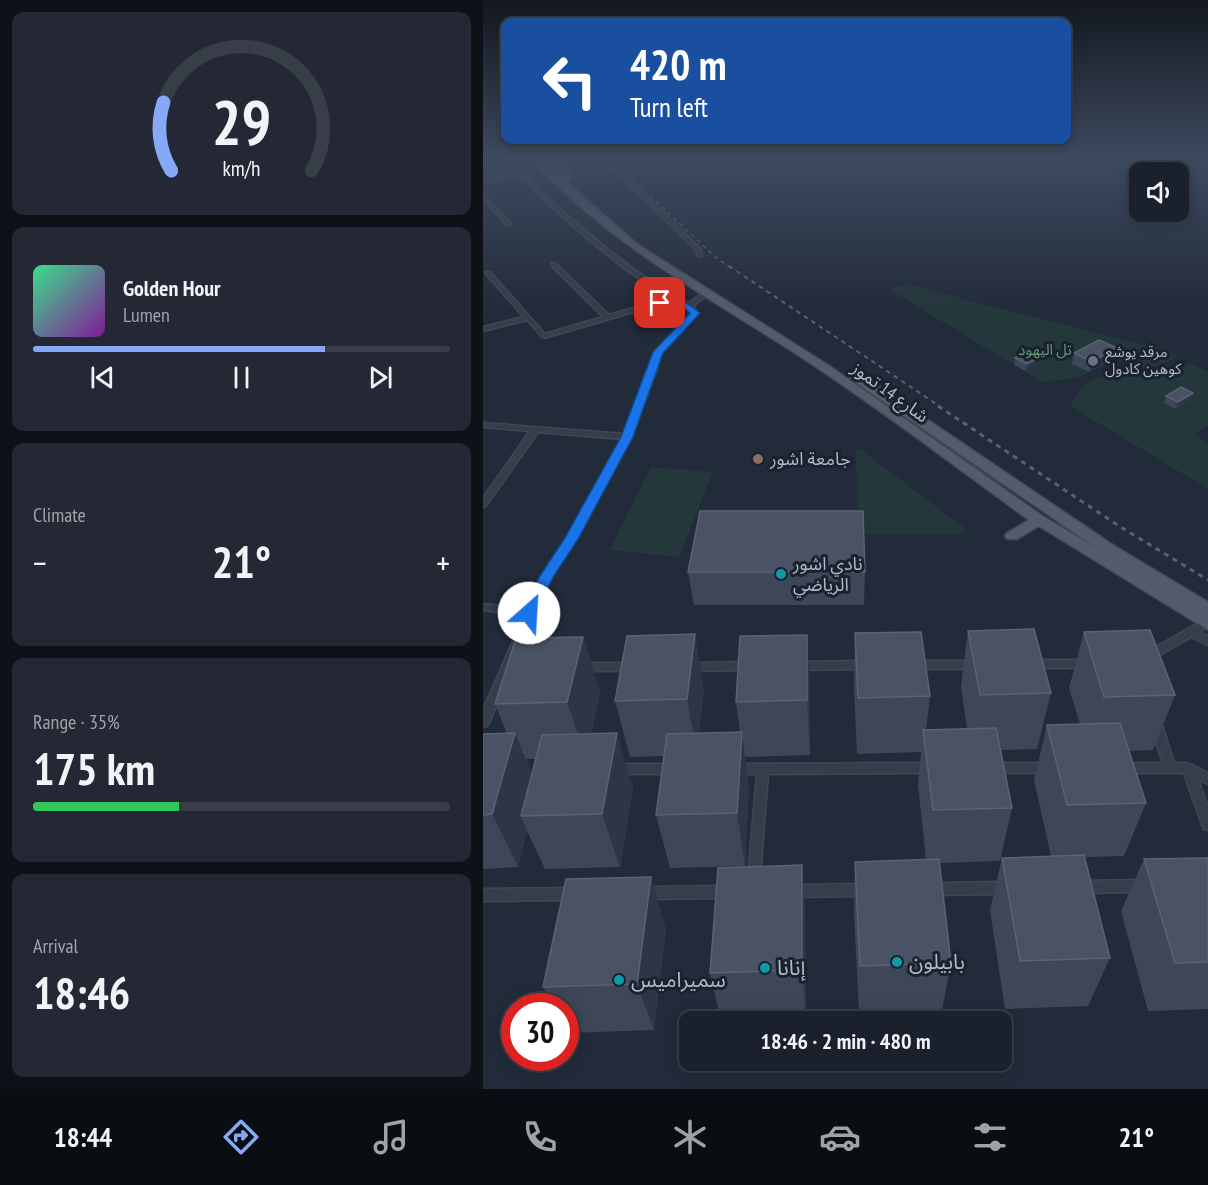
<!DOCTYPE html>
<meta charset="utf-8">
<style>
:root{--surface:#1a202c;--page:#232834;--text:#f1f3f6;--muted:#9fa3a9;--line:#383e48;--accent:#86a9f7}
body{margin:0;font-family:"PT Sans Narrow","Noto Sans Arabic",sans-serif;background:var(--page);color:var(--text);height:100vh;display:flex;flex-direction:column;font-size:22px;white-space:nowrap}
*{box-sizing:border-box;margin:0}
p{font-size:20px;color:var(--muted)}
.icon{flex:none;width:33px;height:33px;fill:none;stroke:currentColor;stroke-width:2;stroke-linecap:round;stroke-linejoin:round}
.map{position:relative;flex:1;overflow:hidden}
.drawer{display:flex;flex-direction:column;gap:12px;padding:12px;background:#0e1218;width:483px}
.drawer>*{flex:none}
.banner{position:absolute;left:18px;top:18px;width:570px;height:126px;border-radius:12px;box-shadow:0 3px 15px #0003,0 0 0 2px var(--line);background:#1a4fa0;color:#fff;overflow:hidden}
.fabs{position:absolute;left:646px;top:162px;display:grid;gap:12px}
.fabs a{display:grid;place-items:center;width:60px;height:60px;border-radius:12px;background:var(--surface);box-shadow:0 3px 15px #0003,0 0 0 2px var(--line);font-size:30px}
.speed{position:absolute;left:18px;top:993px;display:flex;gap:12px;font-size:30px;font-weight:700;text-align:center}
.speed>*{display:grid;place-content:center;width:78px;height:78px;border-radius:50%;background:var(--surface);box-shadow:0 3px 15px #0003,0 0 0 2px var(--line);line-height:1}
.speed .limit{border:9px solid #d22;background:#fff;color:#111}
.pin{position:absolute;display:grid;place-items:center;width:51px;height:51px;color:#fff;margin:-26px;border-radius:12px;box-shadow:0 3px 9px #0006}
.me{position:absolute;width:66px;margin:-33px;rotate:26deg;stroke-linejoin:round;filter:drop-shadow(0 0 4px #0008)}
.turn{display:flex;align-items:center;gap:21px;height:126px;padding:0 30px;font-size:27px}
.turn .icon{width:78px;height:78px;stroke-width:2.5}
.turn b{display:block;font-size:42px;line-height:51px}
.big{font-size:45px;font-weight:600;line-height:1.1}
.drawer .card{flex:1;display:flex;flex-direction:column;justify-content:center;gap:9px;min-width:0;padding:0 21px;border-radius:12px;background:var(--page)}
.drawer .dial{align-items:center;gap:0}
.dial svg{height:156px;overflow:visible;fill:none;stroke:var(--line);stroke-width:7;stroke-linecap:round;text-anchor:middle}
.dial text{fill:var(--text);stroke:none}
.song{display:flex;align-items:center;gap:18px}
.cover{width:72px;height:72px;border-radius:9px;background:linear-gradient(135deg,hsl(150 70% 55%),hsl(290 70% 35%))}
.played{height:6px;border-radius:3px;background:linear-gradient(90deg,var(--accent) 70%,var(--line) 70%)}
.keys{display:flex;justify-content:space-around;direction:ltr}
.heat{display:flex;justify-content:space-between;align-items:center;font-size:33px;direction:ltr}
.charge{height:9px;border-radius:4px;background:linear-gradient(90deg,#34c759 35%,var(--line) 0)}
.trip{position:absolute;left:196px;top:1011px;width:333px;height:60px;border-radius:12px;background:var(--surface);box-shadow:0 3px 15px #0003,0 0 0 2px var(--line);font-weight:600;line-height:60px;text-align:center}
.menu{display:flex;height:96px;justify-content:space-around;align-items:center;background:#0a0d12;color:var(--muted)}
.menu .icon{width:42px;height:42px}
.menu .current{color:var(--accent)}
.menu b{font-size:27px;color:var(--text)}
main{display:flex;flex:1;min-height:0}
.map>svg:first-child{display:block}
.green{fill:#24373b}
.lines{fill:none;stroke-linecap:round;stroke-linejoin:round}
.street-casing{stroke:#3f4654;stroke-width:3}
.primary-casing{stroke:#3f4654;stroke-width:3}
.street{fill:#363d4b;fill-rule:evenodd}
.primary{fill:#545c6b;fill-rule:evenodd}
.rail-far2{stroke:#586172;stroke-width:1.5;stroke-dasharray:4 4;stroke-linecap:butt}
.rail-far1{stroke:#586172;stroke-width:2;stroke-dasharray:4.5 4.5;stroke-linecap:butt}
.rail{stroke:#586172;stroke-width:3;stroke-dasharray:5 5;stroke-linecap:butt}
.wall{fill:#3d4759;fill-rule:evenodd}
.shaded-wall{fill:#2d3648}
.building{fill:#495365;stroke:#5a6374;stroke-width:1.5}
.route{fill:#1a73e8;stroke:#114b97;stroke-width:1.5}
.worship-dot{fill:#6b7280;stroke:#1b222f;stroke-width:2}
.education-dot{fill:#8d6e63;stroke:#1b222f;stroke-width:2}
.culture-dot{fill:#0f9aa8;stroke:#1b222f;stroke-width:2}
.labels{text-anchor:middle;stroke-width:6;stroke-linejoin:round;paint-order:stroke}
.far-park-label{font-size:15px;fill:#689777;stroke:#1b222f}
.far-poi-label{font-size:15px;fill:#b1b8c7;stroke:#1b222f;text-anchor:start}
.street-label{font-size:18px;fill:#b1b8c7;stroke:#1b222f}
.poi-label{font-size:18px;fill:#b1b8c7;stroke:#1b222f;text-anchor:start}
.near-poi-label{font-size:21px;fill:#b1b8c7;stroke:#1b222f;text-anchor:start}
</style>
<main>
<section class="drawer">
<div class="card dial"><svg viewBox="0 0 100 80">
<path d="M14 69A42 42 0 1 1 86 69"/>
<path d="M14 69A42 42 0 0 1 10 34" stroke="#86a9f7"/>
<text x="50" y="56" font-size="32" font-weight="700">29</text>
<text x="50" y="72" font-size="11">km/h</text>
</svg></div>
<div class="card">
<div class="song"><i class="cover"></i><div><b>Golden Hour</b><p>Lumen</p></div></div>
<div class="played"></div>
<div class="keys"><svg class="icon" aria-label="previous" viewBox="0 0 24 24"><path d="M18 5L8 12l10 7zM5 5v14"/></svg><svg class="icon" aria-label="pause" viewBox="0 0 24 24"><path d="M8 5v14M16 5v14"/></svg><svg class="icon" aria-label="next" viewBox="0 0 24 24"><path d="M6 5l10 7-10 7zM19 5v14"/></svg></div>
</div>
<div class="card"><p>Climate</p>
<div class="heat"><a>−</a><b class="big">21°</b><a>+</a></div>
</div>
<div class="card"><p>Range · 35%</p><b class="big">175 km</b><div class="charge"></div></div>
<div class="card"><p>Arrival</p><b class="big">18:46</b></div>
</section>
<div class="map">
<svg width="725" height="1089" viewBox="0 0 725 1089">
<rect width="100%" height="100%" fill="#222b3a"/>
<g class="green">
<path d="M423 284 680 350 697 357 664 369 636 356 632 358 614 350 589 364 606 372 594 378 559 382 407 290Z"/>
<path d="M706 363 725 371V426L711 433 725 443V489L587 406 601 385 639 366 671 378Z"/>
<path d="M377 449 481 528 482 532 477 534H385L375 530 373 450Z"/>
<path d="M168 467 230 472 196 557 127 550Z"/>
</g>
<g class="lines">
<g class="street-casing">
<g id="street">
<path d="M20 157H24L69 202 118 244 153 271 206 303 222 292 227 293 210 306 215 313 176 356 174 369 148 437 92 539 68 576 6 723 4 726 0 727V710L41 616 0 610V604L44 609 59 575 84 538 139 439 55 432 3 506 0 507V498L47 431 0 427V423L141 434 166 369 170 356 209 313 204 307 192 300 61 338 59 337 44 320 0 331V327L41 317 3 274V272H7L62 334 120 317 68 265V263H72L126 315 188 297C175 289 161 282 148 273 108 244 71 210 36 175L0 183V181L34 172Z"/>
<path d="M119 157H123L218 249 219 256H215L213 250Z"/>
<path d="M0 194 28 223V225H24L0 199Z"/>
<path d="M721 620H725V627L716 632 725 636V645L708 637 670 659 666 660 662 659 661 656 662 653Z"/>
<path d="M548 660H603L607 661 608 664 607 667 603 668H548L544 667 543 664 544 661Z"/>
<path d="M381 661 385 662 386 665 385 668 381 669 314 670 310 669 309 666 310 663 314 662Z"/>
<path d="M431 661H492L496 662 497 665 496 668 492 669H431L427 668 426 665 427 662Z"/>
<path d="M267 662 271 663 272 666 271 669 267 670 206 671 202 670 201 667 202 664 206 663Z"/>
<path d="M98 663H150L154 664 155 667 154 670 150 671H98L94 670 93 667 94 664Z"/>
<path d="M673 720 677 722 679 725 691 763H705L725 773V784L715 779 725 808V830L721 829 719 825 701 773H641L637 771 635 768 637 765 641 763H680L667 725 669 722Z"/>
<path d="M448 763 452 765 454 768 452 771 448 773 285 774 277 877 276 881 271 883 266 881 265 877 274 774H251L247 772 245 769 247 766 251 764Z"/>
<path d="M509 763H565L569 765 571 768 569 771 565 773H509L505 771 503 768 505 765Z"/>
<path d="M134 764H190L194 766 196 769 194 772 190 774H134L130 772 128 769 130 766Z"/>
<path d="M661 880 666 882 667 886 666 890 661 892 599 893 594 891 593 887 594 883 599 881Z"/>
<path d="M523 882 528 884 529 888 528 892 523 894 449 895 444 893 443 889 444 885 449 883Z"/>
<path d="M382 884 387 886 388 890 387 894 382 896 308 897 303 895 302 891 303 887 308 885Z"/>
<path d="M244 886 249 888 250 892 249 896 244 898 161 899 156 897 155 893 156 889 161 887Z"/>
<path d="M91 888 96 890 97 894 96 898 91 900 0 901V889Z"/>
</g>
</g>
<g class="primary-casing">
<g id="primary">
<path d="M47 157H55L154 244 348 367 561 517 615 549 366 378V372H374L630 545 725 602V630L556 526 534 539H524L522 536 524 533 546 520C477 470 409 418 339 371 240 304 128 249 47 157Z"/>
<path d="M63 157H71L87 170V180H81L80 173Z"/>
</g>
</g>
<use href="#street" class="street"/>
<use href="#primary" class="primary"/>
<path class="rail-far2" d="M127 157 232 257 248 268"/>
<path class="rail-far1" d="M246 266 458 407"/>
<path class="rail" d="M455 406 636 526 725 580"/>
</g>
<g class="wall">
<path d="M634 348 632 358 606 372 589 364 591 353Z"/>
<path d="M532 358 552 360 551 367 543 371 531 365Z"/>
<path d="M710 393 708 400 693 409 681 403 683 396Z"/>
<path d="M205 572H382L381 605H211Z"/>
<path d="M485 631 568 693 554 749 518 750 529 808 517 861 456 863 468 963 459 1010 376 1013 371 913 372 862 443 859 435 785 438 752 374 754 371 689 372 633 447 696 443 730 484 728 478 687Z"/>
<path d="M601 632 692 695 670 750 646 751 663 803 641 856 602 857 627 958 605 1006 522 1009 507 910 519 858 568 856 551 780 564 725 597 724 586 688Z"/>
<path d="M324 635 327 691V755L262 757 266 787 262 866 187 868 173 815 181 756 147 757 132 701 221 690 216 733 257 732 253 702Z"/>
<path d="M100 637 117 693 108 734 150 788 137 867 62 869 44 831 35 867 0 869V734H24L12 704ZM43 759H53L49 774Z"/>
<path d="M725 858V1009L665 1011 638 911 661 859Z"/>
<path d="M319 865 322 917 323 1017 238 1020 227 973Z"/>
<path d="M183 928 171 1030 86 1033 82 1028V1006H71L60 987Z"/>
</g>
<g class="shaded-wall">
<path d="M634 348 632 358 606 372 609 362Z"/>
<path d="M552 360 551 367 543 371 544 364Z"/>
<path d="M710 393 708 400 693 409 695 402Z"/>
<path d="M212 634 221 690 214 755 204 699Z"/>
<path d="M324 635 327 691V755L324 700Z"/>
<path d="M100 637 117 693 103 758 84 702Z"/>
<path d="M259 732 266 787 262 866 254 813Z"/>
<path d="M32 733 55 788 38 816 44 831 35 867 9 814Z"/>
<path d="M134 733 150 788 137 867 119 814Z"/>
<path d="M319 865 322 917 323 1017 319 970Z"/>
<path d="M168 877 183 928 171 1030 154 984Z"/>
</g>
<g class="building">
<path d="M616 340 634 348 609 362 591 353Z"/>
<path d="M540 354 552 360 544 364 532 358Z"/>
<path d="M698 387 710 393 695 402 683 396Z"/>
<path d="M217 511H380L382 572H205Z"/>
<path d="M551 629 568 693 497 695 485 631Z"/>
<path d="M667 630 692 695 621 697 601 632Z"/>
<path d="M438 632 447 696 375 698 372 633Z"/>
<path d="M212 634 204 699 132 701 144 636Z"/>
<path d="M324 635V700L253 702 257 636Z"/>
<path d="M100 637 84 702 12 704 33 638Z"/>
<path d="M637 723 663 803 584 805 564 725Z"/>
<path d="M513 728 529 808 450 810 440 730Z"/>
<path d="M259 732 254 813 173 815 184 734Z"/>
<path d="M32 733 9 814 0 815V734Z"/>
<path d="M134 733 119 814 38 816 59 735Z"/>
<path d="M601 855 627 958 537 961 519 858Z"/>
<path d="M725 858V962L692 963 661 859Z"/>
<path d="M456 859 468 963 377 966 372 862Z"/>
<path d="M319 865V970L227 973 235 868Z"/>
<path d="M168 877 154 984 60 987 83 879Z"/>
</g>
<linearGradient id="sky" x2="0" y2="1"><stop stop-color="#131820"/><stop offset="0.51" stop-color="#3e4a60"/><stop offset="1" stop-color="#3e4a60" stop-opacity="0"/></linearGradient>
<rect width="725" height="309" fill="url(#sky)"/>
<path class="route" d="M193 295 217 313 180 353 150 437 95 539 70 577 51 616H41L38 613 57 576 82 538 138 437 170 352 207 313 192 301 177 306 172 303Z"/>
<circle class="worship-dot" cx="610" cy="361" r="6"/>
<circle class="education-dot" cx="275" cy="459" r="6"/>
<g class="culture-dot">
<circle cx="298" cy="574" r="6"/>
<circle cx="414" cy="962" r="6"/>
<circle cx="282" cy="968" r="6"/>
<circle cx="136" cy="980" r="6"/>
</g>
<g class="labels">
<g class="far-park-label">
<text x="562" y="355">تل اليهود</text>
</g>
<g class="far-poi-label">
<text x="622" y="357">مرقد يوشع<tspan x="622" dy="17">كوهين كادول</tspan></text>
</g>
<g class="street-label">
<text transform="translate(407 392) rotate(36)" y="6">شارع 14 تموز</text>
</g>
<g class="poi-label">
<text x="287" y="465">جامعة اشور</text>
<text x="310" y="570">نادي اشور<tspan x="310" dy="21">الرياضي</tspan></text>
</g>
<g class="near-poi-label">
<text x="426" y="969">بابيلون</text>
<text x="294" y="975">إنانا</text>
<text x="148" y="987">سميراميس</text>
</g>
</g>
</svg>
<div class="fabs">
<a><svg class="icon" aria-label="sound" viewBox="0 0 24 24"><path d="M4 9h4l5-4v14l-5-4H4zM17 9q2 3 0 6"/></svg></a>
</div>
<div class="speed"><div class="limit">30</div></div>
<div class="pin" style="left:177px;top:303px;background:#d93025"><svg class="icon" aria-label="arrive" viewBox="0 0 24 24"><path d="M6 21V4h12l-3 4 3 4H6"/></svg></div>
<svg class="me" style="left:46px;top:613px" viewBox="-20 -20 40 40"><circle r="19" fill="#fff"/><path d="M0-13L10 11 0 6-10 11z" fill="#1a73e8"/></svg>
<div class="trip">18:46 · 2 min · 480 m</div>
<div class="banner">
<div class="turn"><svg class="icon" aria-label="left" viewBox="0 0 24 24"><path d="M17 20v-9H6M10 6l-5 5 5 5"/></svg><div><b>420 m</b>Turn left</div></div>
</div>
</div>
</main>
<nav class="menu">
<b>18:44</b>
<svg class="icon current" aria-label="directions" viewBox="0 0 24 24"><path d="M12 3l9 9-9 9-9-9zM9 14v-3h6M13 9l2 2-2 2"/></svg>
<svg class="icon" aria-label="music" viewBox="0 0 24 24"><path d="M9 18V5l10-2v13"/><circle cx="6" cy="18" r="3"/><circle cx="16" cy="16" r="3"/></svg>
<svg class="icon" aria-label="phone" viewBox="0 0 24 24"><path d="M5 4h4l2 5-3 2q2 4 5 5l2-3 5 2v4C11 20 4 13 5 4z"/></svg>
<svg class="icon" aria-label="climate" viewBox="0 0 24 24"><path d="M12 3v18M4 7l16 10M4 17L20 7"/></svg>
<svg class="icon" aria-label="car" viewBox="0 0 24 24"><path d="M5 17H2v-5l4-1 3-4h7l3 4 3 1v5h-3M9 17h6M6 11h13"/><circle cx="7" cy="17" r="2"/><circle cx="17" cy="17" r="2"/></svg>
<svg class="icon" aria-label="filters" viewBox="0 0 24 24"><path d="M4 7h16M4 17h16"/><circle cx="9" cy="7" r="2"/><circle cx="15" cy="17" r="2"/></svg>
<b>21°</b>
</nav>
